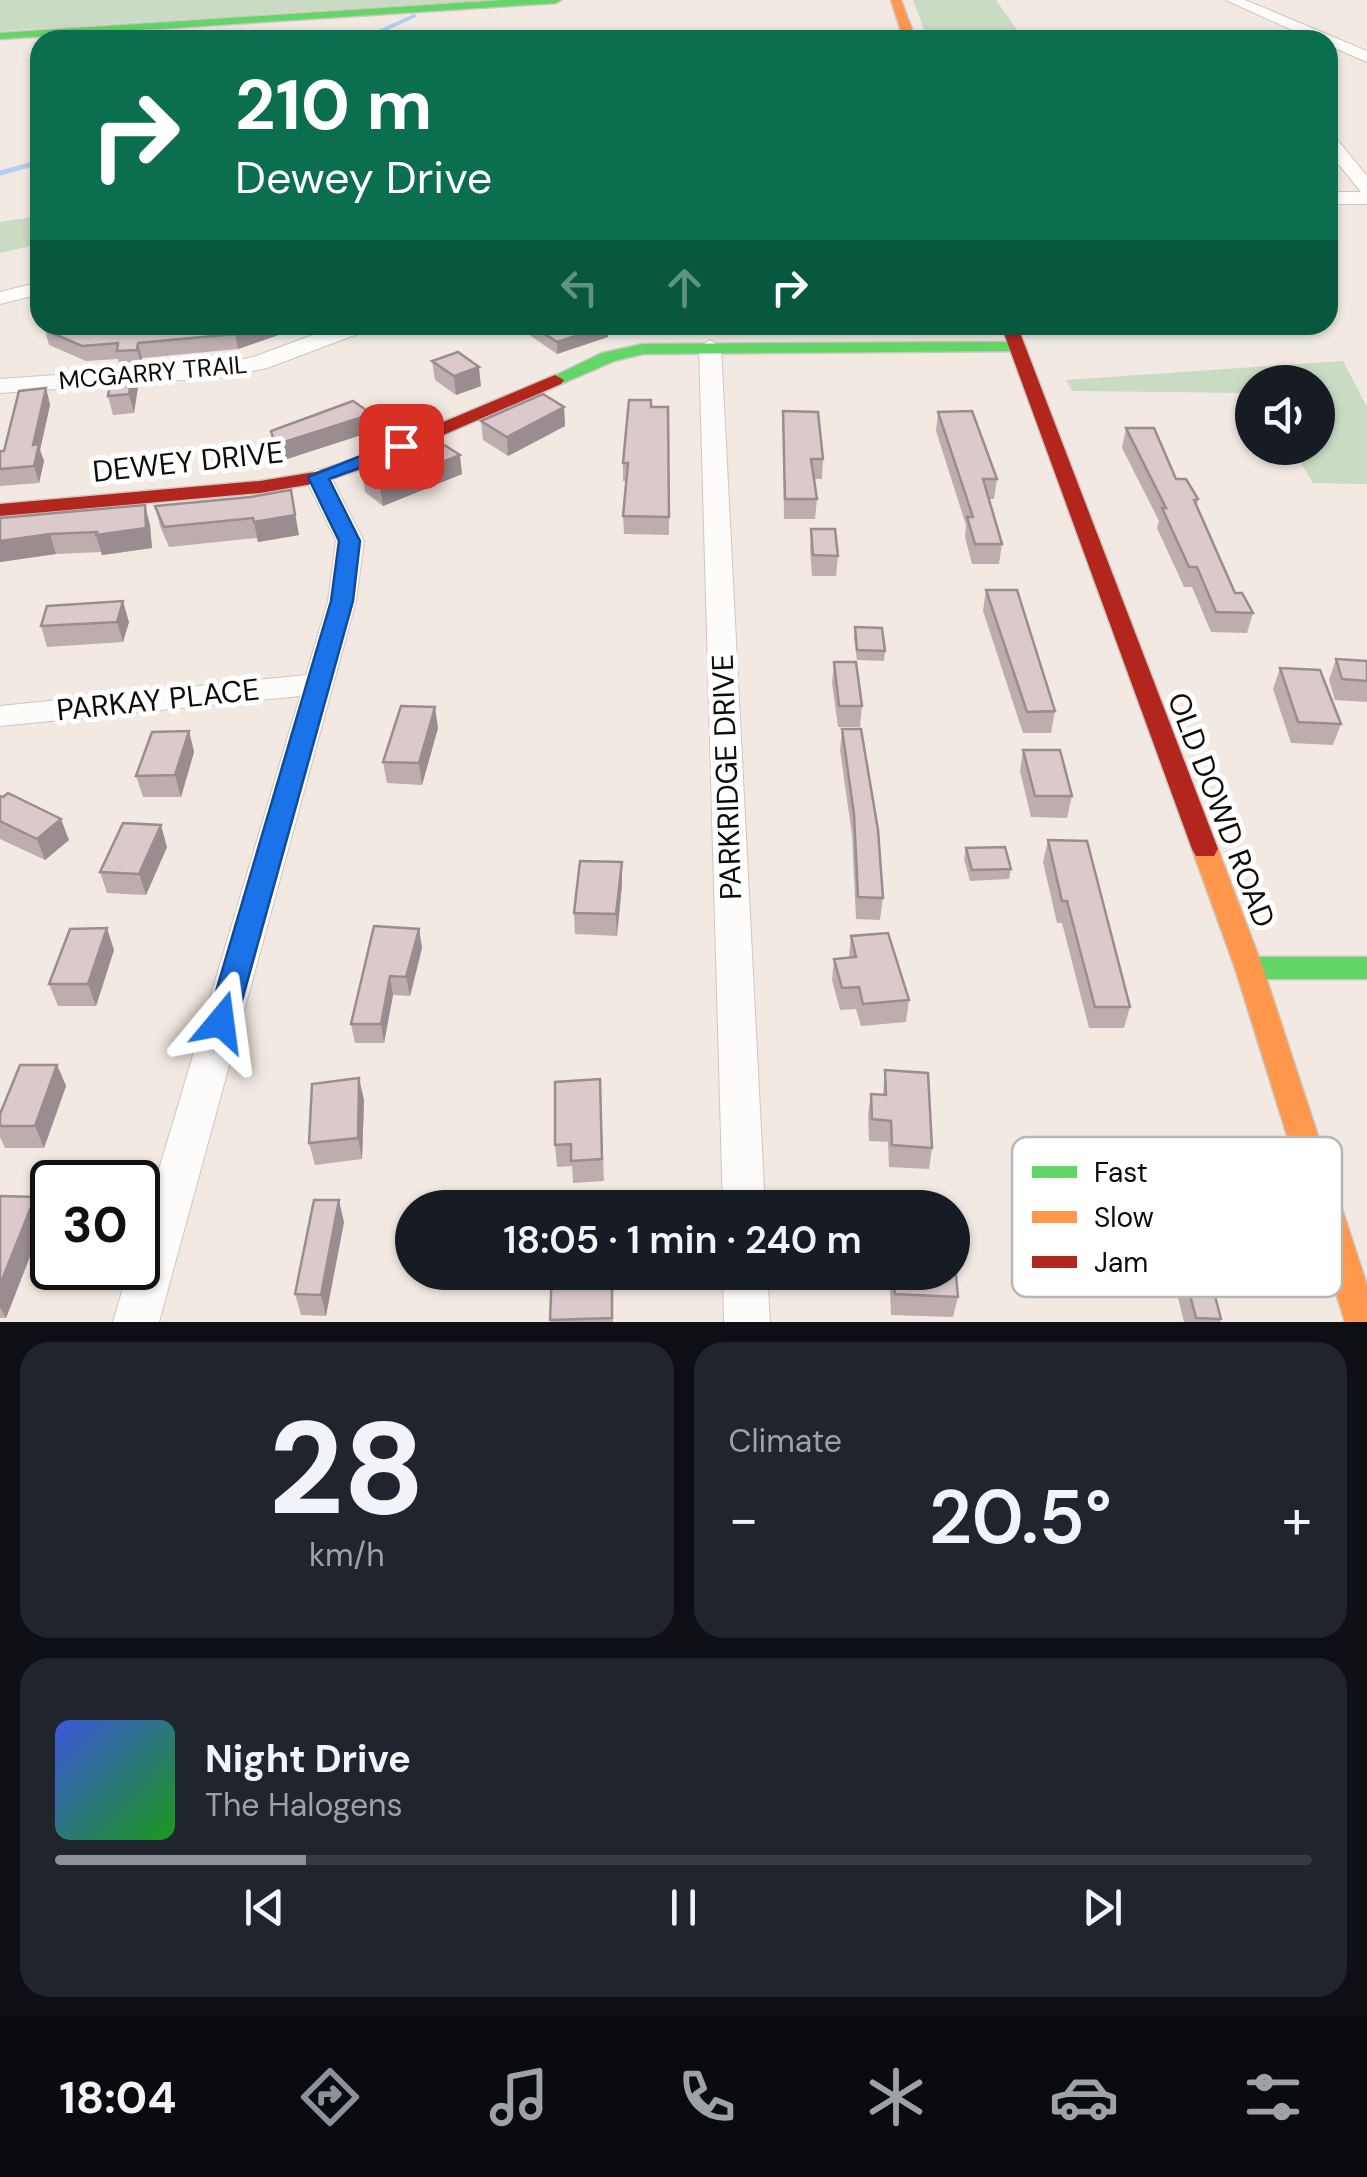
<!DOCTYPE html>
<meta charset="utf-8">
<style>
:root{--surface:#171b24;--page:#20242c;--text:#f1f3f6;--muted:#9ea1a6;--line:#363941;--accent:#8c9099}
body{margin:0;font-family:"DM Sans",sans-serif;background:var(--page);color:var(--text);height:100vh;display:flex;flex-direction:column;font-size:38px;white-space:nowrap}
*{box-sizing:border-box;margin:0}
p{font-size:32px;color:var(--muted)}
.icon{flex:none;width:55px;height:55px;fill:none;stroke:currentColor;stroke-width:2;stroke-linecap:round;stroke-linejoin:round}
.map{position:relative;height:1322px;overflow:hidden}
.details{display:flex;flex-direction:column;gap:20px;padding:20px;background:#0d0f14;flex:1}
.details>*{flex:none}
.top-card{position:absolute;left:30px;top:30px;width:1308px;height:305px;border-radius:30px;box-shadow:0 2px 8px #0004;background:#0b6e4f;color:#fff;overflow:hidden}
.buttons{position:absolute;left:1235px;top:365px;display:grid;gap:20px}
.buttons a{display:grid;place-items:center;width:100px;height:100px;border-radius:50%;background:var(--surface);box-shadow:0 2px 8px #0004;font-size:50px}
.speed{position:absolute;left:30px;top:1160px;display:flex;gap:20px;font-size:50px;font-weight:700;text-align:center}
.speed>*{display:grid;place-content:center;width:130px;height:130px;border-radius:50%;background:var(--surface);box-shadow:0 2px 8px #0004;line-height:1}
.speed .limit{border:5px solid #111;border-radius:15px;background:#fff;color:#111}
.pin{position:absolute;display:grid;place-items:center;width:85px;height:85px;color:#fff;margin:-42px;border-radius:20px;box-shadow:0 5px 15px #0006}
.me{position:absolute;width:110px;margin:-55px;rotate:16deg;stroke-linejoin:round;filter:drop-shadow(0 0 8px #0008)}
.turn{display:flex;align-items:center;gap:35px;height:210px;padding:0 40px;font-size:45px}
.turn .icon{width:130px;height:130px;stroke-width:2.5}
.turn b{display:block;font-size:70px;line-height:85px}
.lanes{display:flex;align-items:center;height:95px;padding:0 40px;background:#0003;justify-content:center;gap:50px;direction:ltr}
.lanes .off{opacity:.35}
.big{font-size:75px;font-weight:600;line-height:1.1}
.details .card{flex:1;display:flex;flex-direction:column;justify-content:center;gap:15px;min-width:0;padding:0 35px;border-radius:30px;background:var(--page)}
.details .dial{align-items:center;gap:0}
.dial b{font-size:130px;line-height:1}
.song{display:flex;align-items:center;gap:30px}
.cover{width:120px;height:120px;border-radius:15px;background:linear-gradient(135deg,hsl(230 70% 55%),hsl(120 70% 35%))}
.played{height:10px;border-radius:5px;background:linear-gradient(90deg,var(--accent) 20%,var(--line) 20%)}
.keys{display:flex;justify-content:space-around;direction:ltr}
.heat{display:flex;justify-content:space-between;align-items:center;font-size:55px;direction:ltr}
.details .tiles{flex:1;display:grid;gap:20px;grid-template-columns:1fr 1fr}
.card:last-child{grid-column:span 2}
.trip{position:absolute;left:395px;top:1190px;width:575px;height:100px;border-radius:50px;background:var(--surface);box-shadow:0 2px 8px #0004;font-weight:600;line-height:100px;text-align:center}
.menu{display:flex;height:160px;justify-content:space-around;align-items:center;background:#090b0e;color:var(--muted)}
.menu .icon{width:70px;height:70px}
.menu .selected{color:var(--accent)}
.menu b{font-size:45px;color:var(--text)}
.map>svg:first-child{display:block}
.green{fill:#c9dbc2}
.lines{fill:none;stroke-linecap:round;stroke-linejoin:round}
.stream-far1{stroke:#b6ceef;stroke-width:4}
.stream{stroke:#b6ceef;stroke-width:5}
.street-casing{stroke:#cdc7c1;stroke-width:2}
.fast-casing{stroke:#cdc7c1;stroke-width:3}
.slow-casing{stroke:#cdc7c1;stroke-width:3}
.jam-casing{stroke:#cdc7c1;stroke-width:3}
.street{fill:#fdfcfb;fill-rule:evenodd}
.fast{fill:#63d668;fill-rule:evenodd}
.slow{fill:#ff974d;fill-rule:evenodd}
.jam{fill:#b3261e;fill-rule:evenodd}
.wall{fill:#bdadaf}
.shaded-wall{fill:#9a8d8f}
.building{fill:#dcc9cc;stroke:#9a8d8f;stroke-width:2.5}
.route{fill:#1a73e8;stroke:#114b97;stroke-width:2.5}
.labels{text-anchor:middle;stroke-width:10;stroke-linejoin:round;paint-order:stroke}
.far-street-label{font-size:25px;fill:#0f0b07;stroke:#fff}
.street-label{font-size:30px;fill:#0f0b07;stroke:#fff}
.key{fill:#fff;stroke:#b7b6b5;stroke-width:2.5}
.key-label{font-size:28px;fill:#0f0b07}
</style>
<div class="map">
<svg width="1367" height="1322" viewBox="0 0 1367 1322">
<rect width="100%" height="100%" fill="#f2eae2"/>
<g class="green">
<path d="M0 0H487L0 31Z"/>
<path d="M913 0H996L1024 40H928Z"/>
<path d="M40 216V244L0 253V222Z"/>
<path d="M1343 361 1367 407V484L1313 483 1292 448H1318V382H1252V393L1072 391 1066 380Z"/>
</g>
<g class="lines">
<path class="stream-far1" d="M361 40 414 16"/>
<path class="stream" d="M0 173 40 162"/>
<g class="street-casing">
<g id="street">
<path d="M1226 0H1245L1367 51V62L1328 45V40H1314Z"/>
<path d="M1328 135 1334 136 1367 176V204H1328V192H1361L1328 151Z"/>
<path d="M40 282V294L0 304V292Z"/>
<path d="M340 325H371L368 330 267 368 225 377 0 393V379L225 363 253 357Z"/>
<path d="M710 340 721 347 765 1208H723L699 347Z"/>
<path d="M318 469 331 477 364 541 356 601 159 1322H113L129 1268H138V1240L300 696 0 726V706L306 675 328 601 336 541 305 477Z"/>
<path d="M723 1272H767L770 1322H724Z"/>
</g>
</g>
<g class="fast-casing">
<g id="fast">
<path d="M505 0H561L556 3 0 39V33Z"/>
<path d="M1017 342 1025 347 1023 351 643 354 614 361 561 384 555 385 546 380 602 353 643 344Z"/>
<path d="M1249 957H1367V979H1249L1239 976 1235 968 1239 960Z"/>
</g>
</g>
<g class="slow-casing">
<g id="slow">
<path d="M891 0H901L916 40H904Z"/>
<path d="M1205 840 1214 842 1218 849 1263 968 1367 1285V1322H1345L1235 968 1192 849 1196 842Z"/>
</g>
</g>
<g class="jam-casing">
<g id="jam">
<path d="M1001 325H1017L1218 849 1214 856H1196L1192 849Z"/>
<path d="M555 375 564 380 561 384 374 465 318 483 260 493 0 516V504L260 481 315 472 360 457Z"/>
</g>
</g>
<use href="#street" class="street"/>
<use href="#fast" class="fast"/>
<use href="#slow" class="slow"/>
<use href="#jam" class="jam"/>
</g>
<g class="wall">
<path d="M307 325 238 349 142 358 141 365 120 367 118 359 86 361 49 345 45 330Z"/>
<path d="M515 325H650V330L608 331V337L557 354Z"/>
<path d="M923 325H963V328H924Z"/>
<path d="M432 361 481 386 456 395 435 380Z"/>
<path d="M133 368 138 387 134 413 113 415 108 396Z"/>
<path d="M46 388 50 405 40 450 44 461 39 483 0 486V451H4Z"/>
<path d="M564 407 565 426 508 456 483 440 481 421Z"/>
<path d="M651 407H668L669 535 624 534 623 516 627 481H623V463Z"/>
<path d="M783 411 823 459 822 479H814L817 499 815 519H784Z"/>
<path d="M938 412 997 479 994 499H988L1002 544 999 564H972L965 537 966 525 936 431Z"/>
<path d="M1126 428 1198 499 1197 506 1235 593 1253 613 1247 633 1211 632 1192 587H1184L1157 528 1159 521 1122 448Z"/>
<path d="M362 472 462 474 383 506 365 492Z"/>
<path d="M250 497 299 535 258 542 257 538 169 547 160 526 155 506Z"/>
<path d="M0 518 150 525 152 548 102 555 101 552 56 554 0 562Z"/>
<path d="M811 529 838 556 836 576H812L810 549Z"/>
<path d="M986 590 1055 711 1051 733H1023L983 611Z"/>
<path d="M47 606 129 622 123 642 47 647 41 626Z"/>
<path d="M855 627 885 651 884 661 857 660 854 638Z"/>
<path d="M1336 659 1367 661V702L1335 700 1329 680Z"/>
<path d="M834 662 862 706 860 727H838L832 683Z"/>
<path d="M1280 668 1341 724 1333 745 1291 743 1273 689Z"/>
<path d="M438 728 422 785 387 783 383 762Z"/>
<path d="M842 729 883 898 880 920 856 919 852 835 840 750Z"/>
<path d="M189 731 194 752 181 797H143L136 776Z"/>
<path d="M1023 750 1072 796 1067 818 1031 817 1020 771Z"/>
<path d="M0 796 69 840 45 860 0 839Z"/>
<path d="M1048 840 1130 1007 1124 1028H1089L1062 923H1057L1043 862Z"/>
<path d="M167 847 146 895 107 893 100 872Z"/>
<path d="M966 848 1011 869 1009 879 970 881 964 859Z"/>
<path d="M622 884 617 936 575 934 574 913Z"/>
<path d="M419 929 422 948 410 996 393 995 384 1043H355L351 1024Z"/>
<path d="M851 936 909 1000 906 1022 861 1026 856 1009 840 1010 832 980 834 959 849 957Z"/>
<path d="M114 950 96 1006H58L49 984Z"/>
<path d="M57 1065 66 1086 44 1148H5L0 1137V1114Z"/>
<path d="M885 1070 932 1148 929 1169 889 1167 888 1142 869 1141 868 1115 871 1094H883Z"/>
<path d="M600 1079 604 1181 573 1183 572 1166 557 1167 555 1145Z"/>
<path d="M364 1100 362 1159 315 1165 309 1143Z"/>
<path d="M1164 1193 1221 1319 1220 1322H1184L1157 1214Z"/>
<path d="M0 1196 45 1218 6 1318H0Z"/>
<path d="M344 1222 326 1316 301 1315 295 1294Z"/>
<path d="M552 1272H613V1322H551Z"/>
<path d="M889 1272H952L958 1297 953 1317 891 1315Z"/>
</g>
<g class="shaded-wall">
<path d="M261 325H307L238 349 235 334Z"/>
<path d="M607 326 608 337 557 354V342Z"/>
<path d="M138 343 142 358 141 365 137 350Z"/>
<path d="M479 367 481 386 456 395 454 376Z"/>
<path d="M133 368 138 387 134 413 129 394Z"/>
<path d="M46 388 50 405 40 450 44 461 39 483 34 466 33 445Z"/>
<path d="M564 407 565 426 508 456 507 437Z"/>
<path d="M372 414 374 431 278 462 275 445Z"/>
<path d="M460 455 462 474 383 506 380 487Z"/>
<path d="M291 490 299 535 258 542 254 522Z"/>
<path d="M145 505 150 525 152 548 102 555 96 535Z"/>
<path d="M50 534 56 554 0 562V541Z"/>
<path d="M123 601 129 622 123 642 117 622Z"/>
<path d="M435 707 438 728 422 785 419 763Z"/>
<path d="M189 731 194 752 181 797 175 775Z"/>
<path d="M61 819 69 840 45 860 37 839Z"/>
<path d="M161 825 167 847 146 895 139 874Z"/>
<path d="M622 862V884L617 936 616 914Z"/>
<path d="M107 928 114 950 96 1006 88 984Z"/>
<path d="M419 929 422 948 410 996 406 977Z"/>
<path d="M390 976 393 995 384 1043 381 1024Z"/>
<path d="M57 1065 66 1086 44 1148 35 1126Z"/>
<path d="M359 1078 364 1100 362 1159 358 1138Z"/>
<path d="M35 1197 45 1218 6 1318 0 1307V1285Z"/>
<path d="M339 1200 344 1222 326 1316 321 1295Z"/>
</g>
<g class="building">
<path d="M46 325H261L235 334 138 343 137 350 117 351 118 343 82 346 45 330Z"/>
<path d="M531 325H607V326L557 342Z"/>
<path d="M458 352 479 367 454 376 432 361Z"/>
<path d="M133 368 129 394 108 396 112 370Z"/>
<path d="M46 388 33 445 39 444 34 466 0 469V451H4L19 391Z"/>
<path d="M543 394 564 407 507 437 481 421Z"/>
<path d="M629 400H651V407H668L669 517 623 516 628 463H623Z"/>
<path d="M353 401 372 414 275 445 271 431Z"/>
<path d="M783 411 818 412 823 459H811L817 499H785Z"/>
<path d="M972 411 997 479H983L1002 544H975L967 517H973L938 412Z"/>
<path d="M1126 428H1154L1176 479H1186L1198 499 1194 500 1235 593H1242L1253 613 1216 612 1197 567H1189L1162 508H1166Z"/>
<path d="M438 441 460 455 380 487 362 472Z"/>
<path d="M291 490 295 515 254 522 253 518 164 527 155 506 250 497Z"/>
<path d="M145 505 146 528 96 535 97 532 50 534 0 541V518Z"/>
<path d="M811 529H835L838 556 813 555Z"/>
<path d="M986 590H1017L1055 711 1027 712Z"/>
<path d="M123 601 117 622 41 626 47 606Z"/>
<path d="M855 627 882 628 885 651 857 650Z"/>
<path d="M1336 659 1367 661V681L1342 679Z"/>
<path d="M834 662H856L862 706H839Z"/>
<path d="M1280 668 1320 670 1341 724 1298 722Z"/>
<path d="M401 706 435 707 419 763 383 762Z"/>
<path d="M842 729H861L878 830 883 898 858 897 854 814Z"/>
<path d="M189 731 175 775 136 776 152 732Z"/>
<path d="M1023 750H1060L1072 796H1035Z"/>
<path d="M8 793 61 819 37 839 0 821V796L3 797Z"/>
<path d="M123 823 161 825 139 874 100 872Z"/>
<path d="M1048 840 1087 841 1130 1007H1095L1067 901H1062Z"/>
<path d="M1005 847 1011 869 972 870 966 848Z"/>
<path d="M580 861 622 862 616 914 574 913Z"/>
<path d="M374 926 419 929 406 977 390 976 381 1024H351Z"/>
<path d="M107 928 88 984H49L70 929Z"/>
<path d="M888 933 909 1000 863 1004 859 987 842 988 834 959 856 957 851 936Z"/>
<path d="M20 1065H57L35 1126H0V1114Z"/>
<path d="M885 1070 928 1073 932 1148 892 1145 891 1121 872 1119 871 1094 886 1095Z"/>
<path d="M359 1078 358 1138 309 1143 312 1084Z"/>
<path d="M600 1079 602 1159 571 1161V1144L555 1145V1082Z"/>
<path d="M1164 1193H1188L1221 1319 1196 1318Z"/>
<path d="M0 1196 35 1197 0 1285Z"/>
<path d="M314 1200H339L321 1295 295 1294Z"/>
<path d="M889 1206 930 1207V1208H889Z"/>
<path d="M952 1253H954L958 1297 895 1294 893 1272H952Z"/>
<path d="M552 1272H612V1318L550 1320Z"/>
</g>
<path class="route" d="M401 440 411 446 408 450 329 479 360 541 353 601 236 1022 232 1030 221 1034 211 1030 207 1022 331 601 339 541 308 477Z"/>
<g class="labels">
<g class="far-street-label">
<text transform="translate(153 372) rotate(-5)" y="9">MCGARRY TRAIL</text>
</g>
<g class="street-label">
<text transform="translate(188 462) rotate(-6)" y="10">DEWEY DRIVE</text>
<text transform="translate(158 700) rotate(-6)" y="10">PARKAY PLACE</text>
<text transform="translate(727 777) rotate(-92)" y="10">PARKRIDGE DRIVE</text>
<text transform="translate(1221 810) rotate(69)" y="10">OLD DOWD ROAD</text>
</g>
</g>
<rect x="1012" y="1137" width="330" height="160" rx="15" class="key"/>
<rect x="1032" y="1166" width="45" height="12" fill="#63d668"/>
<rect x="1032" y="1211" width="45" height="12" fill="#ff974d"/>
<rect x="1032" y="1256" width="45" height="12" fill="#b3261e"/>
<g class="key-label">
<text x="1094" y="1182">Fast</text>
<text x="1094" y="1227">Slow</text>
<text x="1094" y="1272">Jam</text>
</g>
</svg>
<div class="buttons">
<a><svg class="icon" aria-label="sound" viewBox="0 0 24 24"><path d="M4 9h4l5-4v14l-5-4H4zM17 9q2 3 0 6"/></svg></a>
</div>
<div class="speed"><div class="limit">30</div></div>
<div class="pin" style="left:401px;top:446px;background:#d93025"><svg class="icon" aria-label="arrive" viewBox="0 0 24 24"><path d="M6 21V4h12l-3 4 3 4H6"/></svg></div>
<svg class="me" style="left:221px;top:1022px" viewBox="-20 -20 40 40"><path d="M0-17L14 15 0 8-14 15z" fill="#1a73e8" stroke="#fff" stroke-width="4"/></svg>
<div class="trip">18:05 · 1 min · 240 m</div>
<div class="top-card">
<div class="turn"><svg class="icon" aria-label="right" viewBox="0 0 24 24"><path d="M7 20v-9h11M14 6l5 5-5 5"/></svg><div><b>210 m</b>Dewey Drive</div></div>
<div class="lanes"><svg class="icon off" aria-label="left" viewBox="0 0 24 24"><path d="M17 20v-9H6M10 6l-5 5 5 5"/></svg><svg class="icon off" aria-label="ahead" viewBox="0 0 24 24"><path d="M12 20V5M6 11l6-6 6 6"/></svg><svg class="icon" aria-label="right" viewBox="0 0 24 24"><path d="M7 20v-9h11M14 6l5 5-5 5"/></svg></div>
</div>
</div>
<section class="details">
<div class="tiles">
<div class="card dial"><b>28</b><p>km/h</p></div>
<div class="card"><p>Climate</p>
<div class="heat"><a>−</a><b class="big">20.5°</b><a>+</a></div>
</div>
<div class="card">
<div class="song"><i class="cover"></i><div><b>Night Drive</b><p>The Halogens</p></div></div>
<div class="played"></div>
<div class="keys"><svg class="icon" aria-label="previous" viewBox="0 0 24 24"><path d="M18 5L8 12l10 7zM5 5v14"/></svg><svg class="icon" aria-label="pause" viewBox="0 0 24 24"><path d="M8 5v14M16 5v14"/></svg><svg class="icon" aria-label="next" viewBox="0 0 24 24"><path d="M6 5l10 7-10 7zM19 5v14"/></svg></div>
</div>
</div>
</section>
<nav class="menu">
<b>18:04</b>
<svg class="icon selected" aria-label="directions" viewBox="0 0 24 24"><path d="M12 3l9 9-9 9-9-9zM9 14v-3h6M13 9l2 2-2 2"/></svg>
<svg class="icon" aria-label="music" viewBox="0 0 24 24"><path d="M9 18V5l10-2v13"/><circle cx="6" cy="18" r="3"/><circle cx="16" cy="16" r="3"/></svg>
<svg class="icon" aria-label="phone" viewBox="0 0 24 24"><path d="M5 4h4l2 5-3 2q2 4 5 5l2-3 5 2v4C11 20 4 13 5 4z"/></svg>
<svg class="icon" aria-label="climate" viewBox="0 0 24 24"><path d="M12 3v18M4 7l16 10M4 17L20 7"/></svg>
<svg class="icon" aria-label="car" viewBox="0 0 24 24"><path d="M5 17H2v-5l4-1 3-4h7l3 4 3 1v5h-3M9 17h6M6 11h13"/><circle cx="7" cy="17" r="2"/><circle cx="17" cy="17" r="2"/></svg>
<svg class="icon" aria-label="filters" viewBox="0 0 24 24"><path d="M4 7h16M4 17h16"/><circle cx="9" cy="7" r="2"/><circle cx="15" cy="17" r="2"/></svg>
</nav>
